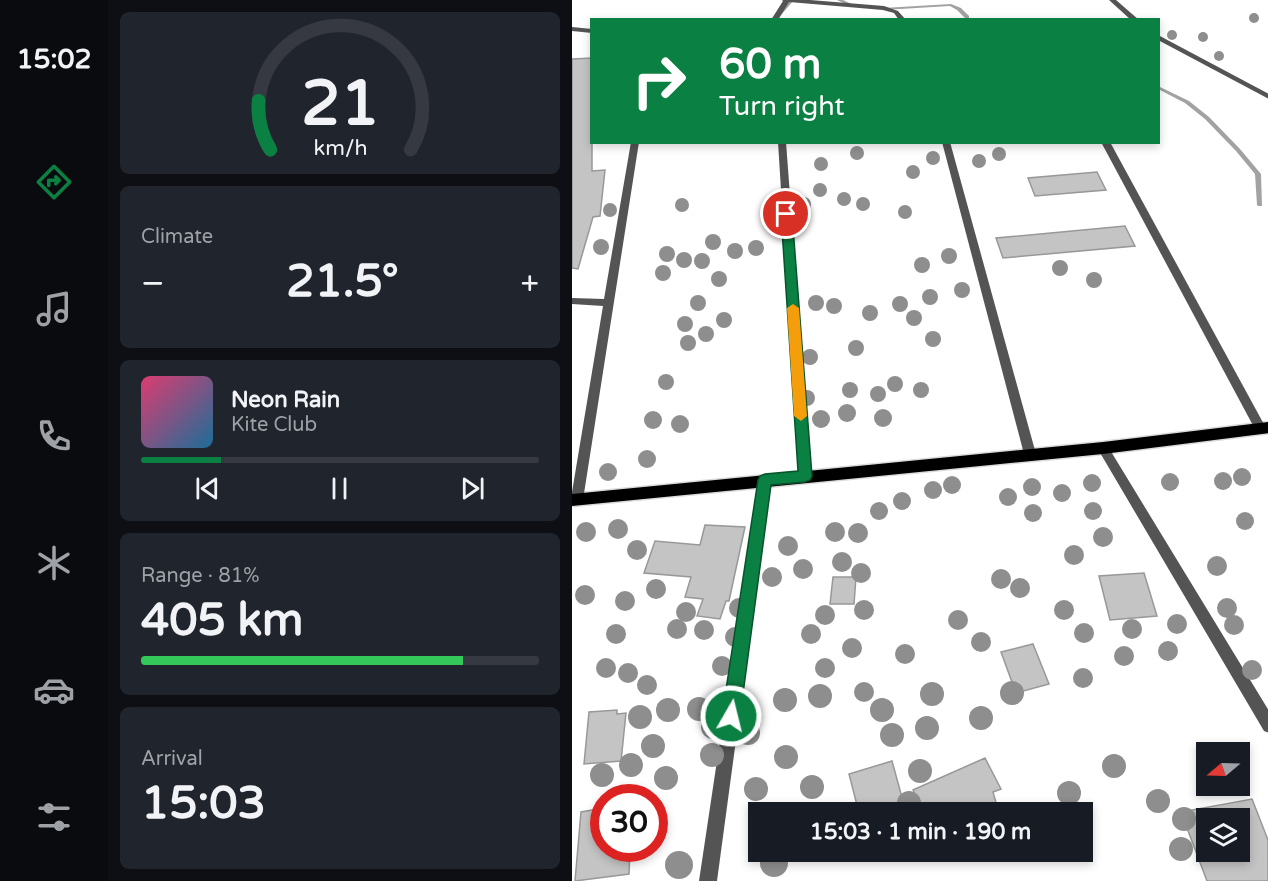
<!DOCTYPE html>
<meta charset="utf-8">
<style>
:root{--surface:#171b24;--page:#20242c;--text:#f1f3f6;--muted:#9ea1a6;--line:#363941;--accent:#0b8043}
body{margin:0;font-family:"Varela Round",sans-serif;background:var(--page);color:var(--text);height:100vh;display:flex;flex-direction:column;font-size:22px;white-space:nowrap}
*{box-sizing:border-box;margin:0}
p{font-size:20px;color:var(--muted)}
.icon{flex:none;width:33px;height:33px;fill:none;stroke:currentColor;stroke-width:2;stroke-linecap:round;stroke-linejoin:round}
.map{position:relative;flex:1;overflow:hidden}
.drawer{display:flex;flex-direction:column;gap:12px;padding:12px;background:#0d0f14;width:464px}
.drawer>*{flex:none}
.top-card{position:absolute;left:18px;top:18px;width:570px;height:126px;border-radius:0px;box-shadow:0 3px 9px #0003;background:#0b8043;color:#fff;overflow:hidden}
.needle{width:39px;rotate:251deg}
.buttons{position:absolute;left:624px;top:742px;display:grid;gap:12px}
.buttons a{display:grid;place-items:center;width:54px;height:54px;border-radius:0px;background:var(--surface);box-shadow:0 3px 9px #0003;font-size:30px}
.speed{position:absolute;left:18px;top:784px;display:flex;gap:12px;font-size:30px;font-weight:700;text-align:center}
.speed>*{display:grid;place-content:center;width:78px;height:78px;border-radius:50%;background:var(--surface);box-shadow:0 3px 9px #0003;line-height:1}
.speed .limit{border:9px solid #d22;background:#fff;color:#111}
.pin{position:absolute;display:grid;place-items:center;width:51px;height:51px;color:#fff;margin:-26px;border:3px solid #fff;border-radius:50%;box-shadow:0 2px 6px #0007}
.me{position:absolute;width:66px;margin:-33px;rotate:8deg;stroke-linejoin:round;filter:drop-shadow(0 0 4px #0008)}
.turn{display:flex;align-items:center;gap:21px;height:126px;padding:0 30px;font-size:27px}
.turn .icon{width:78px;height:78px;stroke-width:2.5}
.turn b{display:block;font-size:42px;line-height:51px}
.big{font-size:45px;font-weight:800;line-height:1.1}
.drawer .card{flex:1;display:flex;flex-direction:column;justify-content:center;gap:9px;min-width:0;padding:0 21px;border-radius:9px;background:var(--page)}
.drawer .dial{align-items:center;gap:0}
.dial svg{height:156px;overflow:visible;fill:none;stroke:var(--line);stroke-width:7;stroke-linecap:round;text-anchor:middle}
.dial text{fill:var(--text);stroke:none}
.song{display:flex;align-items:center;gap:18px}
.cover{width:72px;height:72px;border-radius:9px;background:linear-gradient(135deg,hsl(340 70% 55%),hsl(200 70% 35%))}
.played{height:6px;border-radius:3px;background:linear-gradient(90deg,var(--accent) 20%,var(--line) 20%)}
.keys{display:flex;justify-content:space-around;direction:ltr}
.heat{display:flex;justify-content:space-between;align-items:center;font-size:33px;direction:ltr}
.charge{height:9px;border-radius:4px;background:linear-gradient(90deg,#34c759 81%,var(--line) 0)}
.trip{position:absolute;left:176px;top:802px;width:345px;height:60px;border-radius:0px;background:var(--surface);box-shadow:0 3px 9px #0003;font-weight:800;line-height:60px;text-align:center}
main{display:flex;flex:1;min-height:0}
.tabs{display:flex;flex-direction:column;width:108px;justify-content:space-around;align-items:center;background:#090b0e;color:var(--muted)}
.tabs .icon{width:42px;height:42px}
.tabs .current{color:var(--accent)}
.tabs b{font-size:27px;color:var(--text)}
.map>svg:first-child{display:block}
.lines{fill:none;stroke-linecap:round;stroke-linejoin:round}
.stream{fill:#a2a2a2;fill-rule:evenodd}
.building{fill:#c4c4c4;stroke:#989898;stroke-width:1.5;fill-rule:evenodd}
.primary-casing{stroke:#dbdbdb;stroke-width:3}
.street{fill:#545454;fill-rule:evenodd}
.primary{fill:#000;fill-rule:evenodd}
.tree{fill:#8e8e8e}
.route{fill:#0b8043;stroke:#07532c;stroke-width:1.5}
.slow{fill:#f59e0b}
</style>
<main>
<nav class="tabs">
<b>15:02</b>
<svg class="icon current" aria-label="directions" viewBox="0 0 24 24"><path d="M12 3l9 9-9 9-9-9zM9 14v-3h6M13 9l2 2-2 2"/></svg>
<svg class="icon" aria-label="music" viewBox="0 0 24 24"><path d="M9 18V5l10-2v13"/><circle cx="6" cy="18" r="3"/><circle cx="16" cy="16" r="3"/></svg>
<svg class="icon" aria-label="phone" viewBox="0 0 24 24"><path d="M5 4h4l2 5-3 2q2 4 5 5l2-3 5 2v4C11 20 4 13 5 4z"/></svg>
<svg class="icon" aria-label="climate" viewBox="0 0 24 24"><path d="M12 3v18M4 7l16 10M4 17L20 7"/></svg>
<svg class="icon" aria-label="car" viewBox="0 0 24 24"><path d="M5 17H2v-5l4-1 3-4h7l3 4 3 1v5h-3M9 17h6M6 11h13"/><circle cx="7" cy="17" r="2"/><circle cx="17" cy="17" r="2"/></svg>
<svg class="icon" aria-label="filters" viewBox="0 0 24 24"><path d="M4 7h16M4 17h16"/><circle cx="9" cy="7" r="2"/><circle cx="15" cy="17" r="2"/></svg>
</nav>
<section class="drawer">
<div class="card dial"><svg viewBox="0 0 100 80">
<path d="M14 69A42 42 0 1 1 86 69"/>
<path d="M14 69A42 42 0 0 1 8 44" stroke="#0b8043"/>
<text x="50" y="56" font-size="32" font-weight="700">21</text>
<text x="50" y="72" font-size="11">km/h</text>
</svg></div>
<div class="card"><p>Climate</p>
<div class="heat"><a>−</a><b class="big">21.5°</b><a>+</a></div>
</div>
<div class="card">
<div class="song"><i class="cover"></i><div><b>Neon Rain</b><p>Kite Club</p></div></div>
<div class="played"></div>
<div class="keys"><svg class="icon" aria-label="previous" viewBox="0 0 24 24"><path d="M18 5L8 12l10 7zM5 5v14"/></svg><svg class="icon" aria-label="pause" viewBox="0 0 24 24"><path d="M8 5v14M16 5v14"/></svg><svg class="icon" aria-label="next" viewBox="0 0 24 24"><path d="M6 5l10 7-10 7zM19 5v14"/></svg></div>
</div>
<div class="card"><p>Range · 81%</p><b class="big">405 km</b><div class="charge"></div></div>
<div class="card"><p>Arrival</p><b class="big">15:03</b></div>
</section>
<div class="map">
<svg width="697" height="881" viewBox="0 0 697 881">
<rect width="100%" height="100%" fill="#fff"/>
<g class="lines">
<g class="stream">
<path d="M218 0H222L209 15H205V13Z"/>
<path d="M265 0H271L284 6 280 7Z"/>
<path d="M379 4 389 8 397 16V18H393L385 10 378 6 311 10 309 9 311 8Z"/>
<path d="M586 86 617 101 637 117 668 149 689 174 690 206H686L685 205 683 174 664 151 633 119 613 103 586 89Z"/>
</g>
</g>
<g class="building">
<path d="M20 58V171L33 170 28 216 21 217 6 269 0 268V59Z"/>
<path d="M525 172 534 190 463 196 456 178Z"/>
<path d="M553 226 563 246 431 258 424 238Z"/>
<path d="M133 525 173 527 157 601H154L148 619 125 616 131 599 113 597 119 577 72 573 83 541 128 545Z"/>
<path d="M572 573 585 616 538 620 527 576Z"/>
<path d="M261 577H284L282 604H258Z"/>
<path d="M461 644 477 684 444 693 429 652Z"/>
<path d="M45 710V714L54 713 49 761 12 764 17 712Z"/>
<path d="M413 758 429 789 421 792 427 813H399L397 804 376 813H351L341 790Z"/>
<path d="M320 761 331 801 287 813 277 774Z"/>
<path d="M680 799 696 840V881H635L609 812ZM634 819H668V852H634Z"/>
<path d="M32 808V849H58L57 874 3 881 9 812Z"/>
</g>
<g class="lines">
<g class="primary-casing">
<path id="primary" d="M697 422V433L531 454 0 506V494L531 442Z"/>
</g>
<g class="street">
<path d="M210 0H238L312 6 326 11 334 20H327L322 13 311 10 217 2 206 20H199L211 1Z"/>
<path d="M537 0H544L567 20H559Z"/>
<path d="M0 27 20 29V33L0 31Z"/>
<path d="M586 35 697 94V99L586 40Z"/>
<path d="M59 142H67L11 500 9 504 5 505 0 503V492L31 306 0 304V298L32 299Z"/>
<path d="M206 142H214L239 476 237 479H229L227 476Z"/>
<path d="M370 142H378L464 454 462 457H454L452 454Z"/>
<path d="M529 142H538L694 428 692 431H684Z"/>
<path d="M531 443 535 445 697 711V733L692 731 527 451 525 448 527 445Z"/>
<path d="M193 475 197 477 199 480 145 881H127L187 480 189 477Z"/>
</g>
<use href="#primary" class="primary"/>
</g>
<g class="tree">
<circle cx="682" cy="18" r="5"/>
<circle cx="600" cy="35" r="5"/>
<circle cx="631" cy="37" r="5"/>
<circle cx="647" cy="56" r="5"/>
<circle cx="285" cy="153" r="7"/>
<circle cx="427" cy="154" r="7"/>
<circle cx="361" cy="158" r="7"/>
<circle cx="407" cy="161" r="7"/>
<circle cx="249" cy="164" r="7"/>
<circle cx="341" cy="172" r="7"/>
<circle cx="248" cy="190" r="7"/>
<circle cx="272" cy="199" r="7"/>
<circle cx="232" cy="204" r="7"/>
<circle cx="291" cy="204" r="7"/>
<circle cx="110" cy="205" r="7"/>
<circle cx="38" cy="210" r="7"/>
<circle cx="333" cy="212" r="7"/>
<circle cx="141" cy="242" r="8"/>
<circle cx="29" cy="247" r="8"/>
<circle cx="184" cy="248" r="8"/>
<circle cx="163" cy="251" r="8"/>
<circle cx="95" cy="254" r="8"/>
<circle cx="377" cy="256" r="8"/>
<circle cx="112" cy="260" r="8"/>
<circle cx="130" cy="261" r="8"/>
<circle cx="350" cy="265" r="8"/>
<circle cx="488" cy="268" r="8"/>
<circle cx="91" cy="273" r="8"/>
<circle cx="147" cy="279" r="8"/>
<circle cx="522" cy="280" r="8"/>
<circle cx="390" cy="290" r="8"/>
<circle cx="358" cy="297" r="8"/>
<circle cx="126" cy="303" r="8"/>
<circle cx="244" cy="303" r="8"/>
<circle cx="328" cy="304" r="8"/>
<circle cx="262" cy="306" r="8"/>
<circle cx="298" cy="313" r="8"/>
<circle cx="342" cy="318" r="8"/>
<circle cx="152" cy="320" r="8"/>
<circle cx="113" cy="324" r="8"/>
<circle cx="134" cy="334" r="8"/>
<circle cx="361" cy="339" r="8"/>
<circle cx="116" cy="343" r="8"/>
<circle cx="284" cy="348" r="8"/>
<circle cx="238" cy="357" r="8"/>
<circle cx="94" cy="382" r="8"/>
<circle cx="323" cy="384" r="8"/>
<circle cx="278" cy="390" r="8"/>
<circle cx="349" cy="390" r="8"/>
<circle cx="306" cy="394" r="8"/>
<circle cx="235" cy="398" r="8"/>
<circle cx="275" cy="413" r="9"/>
<circle cx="311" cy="418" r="9"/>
<circle cx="249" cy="419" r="9"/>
<circle cx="81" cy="420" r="9"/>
<circle cx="108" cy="424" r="9"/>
<circle cx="75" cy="459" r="9"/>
<circle cx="36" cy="472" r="9"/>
<circle cx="670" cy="477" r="9"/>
<circle cx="651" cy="481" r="9"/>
<circle cx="598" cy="482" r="9"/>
<circle cx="520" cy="483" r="9"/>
<circle cx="380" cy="485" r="9"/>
<circle cx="460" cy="487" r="9"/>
<circle cx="361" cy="490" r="9"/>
<circle cx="490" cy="493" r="9"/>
<circle cx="436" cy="497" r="9"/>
<circle cx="330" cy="501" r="9"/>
<circle cx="307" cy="511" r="9"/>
<circle cx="521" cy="511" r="9"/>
<circle cx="461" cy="513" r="9"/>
<circle cx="673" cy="521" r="9"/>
<circle cx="46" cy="529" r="10"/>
<circle cx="14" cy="532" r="10"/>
<circle cx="263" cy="532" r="10"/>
<circle cx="286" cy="533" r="10"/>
<circle cx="531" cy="537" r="10"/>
<circle cx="216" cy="546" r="10"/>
<circle cx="65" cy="550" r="10"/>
<circle cx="502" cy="555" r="10"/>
<circle cx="270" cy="562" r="10"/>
<circle cx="645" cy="566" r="10"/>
<circle cx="231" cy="569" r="10"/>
<circle cx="289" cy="573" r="10"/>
<circle cx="200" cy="577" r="10"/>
<circle cx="429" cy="579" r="10"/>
<circle cx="448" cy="588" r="10"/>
<circle cx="84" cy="589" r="10"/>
<circle cx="13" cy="595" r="10"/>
<circle cx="53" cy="601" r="10"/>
<circle cx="167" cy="608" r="10"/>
<circle cx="655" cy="608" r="10"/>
<circle cx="292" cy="610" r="10"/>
<circle cx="492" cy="610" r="10"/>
<circle cx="114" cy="612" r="10"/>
<circle cx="253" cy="615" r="10"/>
<circle cx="386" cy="620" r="10"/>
<circle cx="605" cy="624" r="10"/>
<circle cx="662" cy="625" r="10"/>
<circle cx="105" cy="629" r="10"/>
<circle cx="560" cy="629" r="10"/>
<circle cx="132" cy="630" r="10"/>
<circle cx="512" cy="633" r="10"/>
<circle cx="44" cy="634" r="10"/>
<circle cx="239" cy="634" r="10"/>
<circle cx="163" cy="637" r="10"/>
<circle cx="409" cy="642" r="10"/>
<circle cx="280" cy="648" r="10"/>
<circle cx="596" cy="651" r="10"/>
<circle cx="333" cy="654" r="10"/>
<circle cx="552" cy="656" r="10"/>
<circle cx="150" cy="666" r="10"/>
<circle cx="34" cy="668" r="10"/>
<circle cx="253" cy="668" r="10"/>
<circle cx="680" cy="670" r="10"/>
<circle cx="56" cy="673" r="10"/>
<circle cx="511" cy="678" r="10"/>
<circle cx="75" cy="685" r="10"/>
<circle cx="440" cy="693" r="12"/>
<circle cx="292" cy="692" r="10"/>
<circle cx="360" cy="694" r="12"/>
<circle cx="248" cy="696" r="12"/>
<circle cx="213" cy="700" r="12"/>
<circle cx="127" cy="709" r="12"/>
<circle cx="96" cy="710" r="12"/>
<circle cx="310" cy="710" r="12"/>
<circle cx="68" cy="717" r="12"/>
<circle cx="409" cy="718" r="12"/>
<circle cx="141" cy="727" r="12"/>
<circle cx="355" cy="728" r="12"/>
<circle cx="176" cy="733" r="12"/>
<circle cx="320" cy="735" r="12"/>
<circle cx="81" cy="746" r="12"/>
<circle cx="140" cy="755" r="12"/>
<circle cx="214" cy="757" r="12"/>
<circle cx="59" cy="765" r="12"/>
<circle cx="542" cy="766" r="12"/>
<circle cx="348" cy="771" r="12"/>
<circle cx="30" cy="775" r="12"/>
<circle cx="94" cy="778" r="12"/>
<circle cx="240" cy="787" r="12"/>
<circle cx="184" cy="789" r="12"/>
<circle cx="497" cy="793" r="12"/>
<circle cx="586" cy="801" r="12"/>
<circle cx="337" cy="803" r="12"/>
<circle cx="612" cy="819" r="12"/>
<circle cx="609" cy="849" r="12"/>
<circle cx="202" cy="863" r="14"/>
<circle cx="107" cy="865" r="14"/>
</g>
<path class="route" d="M214 211 220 214 240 476 238 480 233 482 199 485 168 716 165 722 159 724 153 722 150 716 186 480 188 476 193 474 226 471 209 214Z"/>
<path class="slow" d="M221 304 227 308 235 416 229 421 222 416 215 308Z"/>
</svg>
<div class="buttons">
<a><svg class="needle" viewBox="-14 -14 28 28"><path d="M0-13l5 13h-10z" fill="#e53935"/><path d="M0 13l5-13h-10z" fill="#9ea1a6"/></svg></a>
<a><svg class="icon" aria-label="layers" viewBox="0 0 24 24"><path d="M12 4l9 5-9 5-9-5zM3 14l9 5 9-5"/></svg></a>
</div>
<div class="speed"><div class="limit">30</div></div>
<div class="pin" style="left:214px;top:214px;background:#d93025"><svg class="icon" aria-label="arrive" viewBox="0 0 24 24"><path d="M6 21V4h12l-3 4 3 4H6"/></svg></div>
<svg class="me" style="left:159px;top:716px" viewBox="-20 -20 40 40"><circle r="17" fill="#0b8043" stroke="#fff" stroke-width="3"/><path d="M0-11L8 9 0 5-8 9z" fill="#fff"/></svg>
<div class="trip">15:03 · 1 min · 190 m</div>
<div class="top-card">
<div class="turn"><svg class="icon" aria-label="right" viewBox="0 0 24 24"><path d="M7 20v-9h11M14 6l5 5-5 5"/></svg><div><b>60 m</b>Turn right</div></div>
</div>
</div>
</main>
